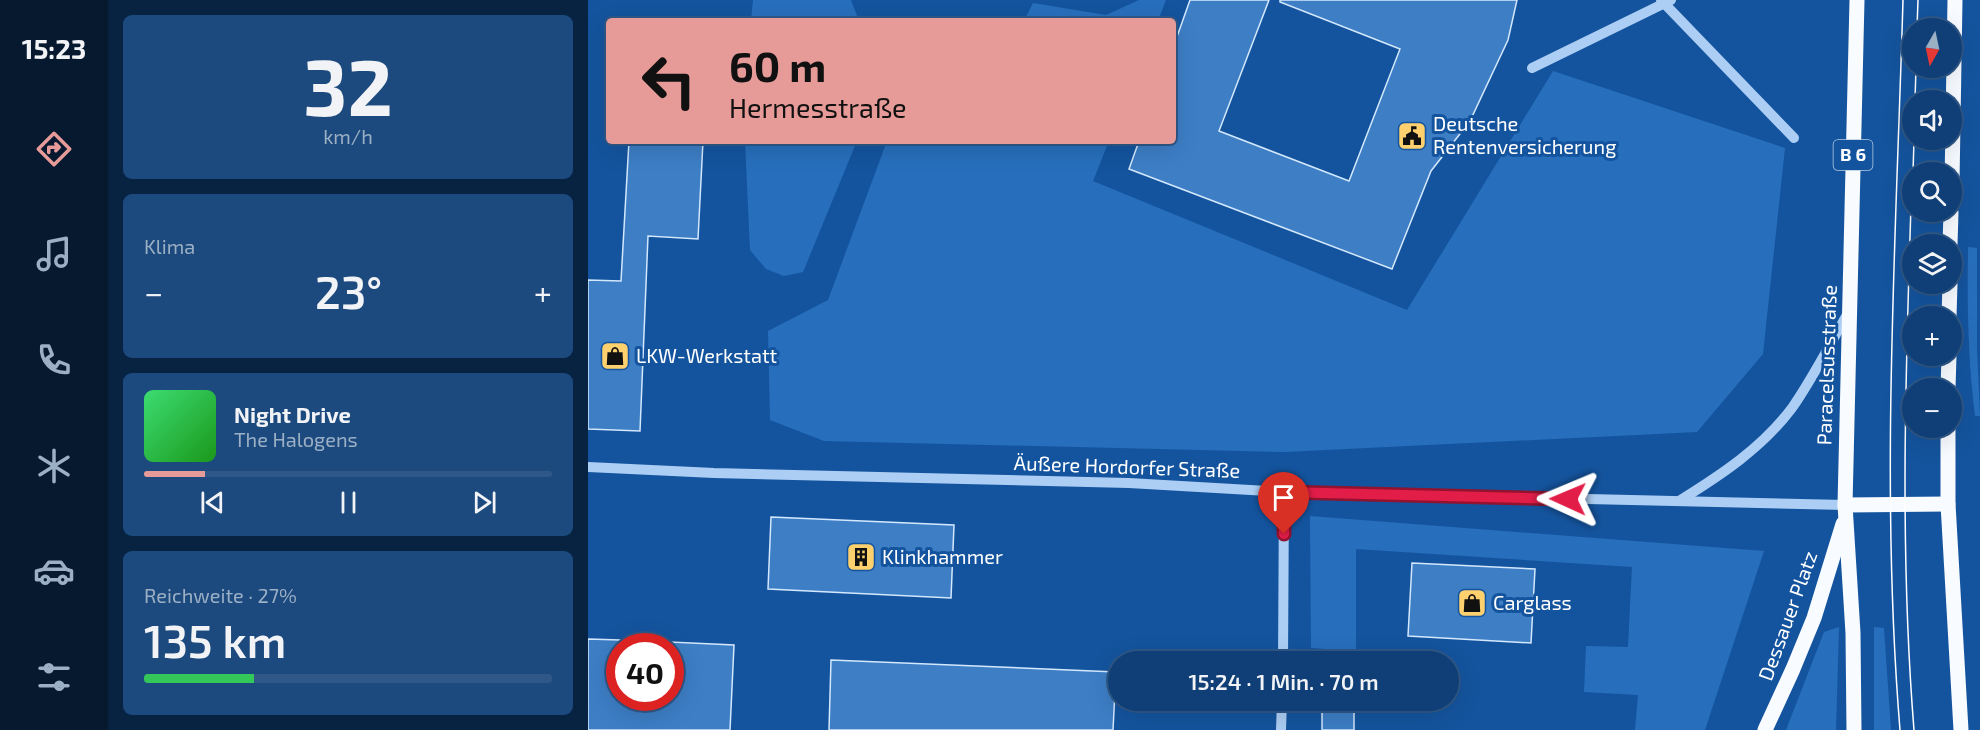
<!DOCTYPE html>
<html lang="de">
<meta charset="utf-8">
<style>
:root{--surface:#0f3f76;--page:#1d4a7e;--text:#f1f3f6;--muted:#9bafc5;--line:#2f5888;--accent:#e69b98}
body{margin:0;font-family:"Exo 2",sans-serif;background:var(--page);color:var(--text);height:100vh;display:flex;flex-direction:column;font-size:22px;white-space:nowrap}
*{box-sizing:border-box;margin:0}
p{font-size:20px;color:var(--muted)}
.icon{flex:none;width:33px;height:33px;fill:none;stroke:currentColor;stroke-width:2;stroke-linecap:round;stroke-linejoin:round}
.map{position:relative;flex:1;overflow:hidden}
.panel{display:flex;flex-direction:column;gap:15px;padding:15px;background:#082341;width:480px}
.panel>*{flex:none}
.banner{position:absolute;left:18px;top:18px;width:570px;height:126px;border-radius:6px;box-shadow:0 6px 24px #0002,0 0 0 2px var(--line);background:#e69b98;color:#111;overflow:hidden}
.needle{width:39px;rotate:189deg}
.tools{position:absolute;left:1314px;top:18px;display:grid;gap:12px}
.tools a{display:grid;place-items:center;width:60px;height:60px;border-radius:50%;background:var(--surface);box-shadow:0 6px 24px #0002,0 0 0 2px var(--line);font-size:30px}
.speed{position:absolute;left:18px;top:633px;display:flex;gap:12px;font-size:30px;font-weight:700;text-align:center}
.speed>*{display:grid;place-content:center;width:78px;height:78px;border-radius:50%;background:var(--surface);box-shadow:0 6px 24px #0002,0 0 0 2px var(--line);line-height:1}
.speed .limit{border:9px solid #d22;background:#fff;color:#111}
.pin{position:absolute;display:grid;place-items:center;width:51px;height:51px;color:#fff;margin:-62px -26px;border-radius:50% 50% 50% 0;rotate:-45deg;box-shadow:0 0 6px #0007}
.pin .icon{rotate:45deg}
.me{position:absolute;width:66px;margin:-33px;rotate:271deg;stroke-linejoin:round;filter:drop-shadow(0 0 4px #0008)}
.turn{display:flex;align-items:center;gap:21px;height:126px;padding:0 24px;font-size:27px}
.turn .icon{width:78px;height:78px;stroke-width:2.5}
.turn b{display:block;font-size:42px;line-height:51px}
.big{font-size:45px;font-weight:600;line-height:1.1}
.panel .widget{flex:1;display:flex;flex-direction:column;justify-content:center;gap:9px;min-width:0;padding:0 21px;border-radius:9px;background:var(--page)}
.panel .dial{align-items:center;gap:0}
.dial b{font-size:78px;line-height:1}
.song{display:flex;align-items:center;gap:18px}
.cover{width:72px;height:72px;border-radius:9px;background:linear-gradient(135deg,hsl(140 70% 55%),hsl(120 70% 35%))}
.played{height:6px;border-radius:3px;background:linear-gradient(90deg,var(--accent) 15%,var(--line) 15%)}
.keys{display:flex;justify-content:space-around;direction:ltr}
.heat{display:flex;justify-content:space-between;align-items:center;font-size:33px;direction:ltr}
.charge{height:9px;border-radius:4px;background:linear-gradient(90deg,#34c759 27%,var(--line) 0)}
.trip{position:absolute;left:520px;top:651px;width:351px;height:60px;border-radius:30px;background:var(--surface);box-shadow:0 6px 24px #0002,0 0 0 2px var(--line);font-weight:600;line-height:60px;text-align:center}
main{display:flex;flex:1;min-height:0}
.menu{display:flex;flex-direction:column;width:108px;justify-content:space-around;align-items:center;background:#06192f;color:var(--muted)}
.menu .icon{width:42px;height:42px}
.menu .active{color:var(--accent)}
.menu b{font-size:27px;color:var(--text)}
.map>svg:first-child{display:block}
.green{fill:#276fbc}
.building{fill:#3d7ec5;stroke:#d4e8fd;stroke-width:1.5}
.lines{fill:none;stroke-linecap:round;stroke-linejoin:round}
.minor{stroke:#accef4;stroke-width:10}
.major{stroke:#f8fbff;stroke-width:15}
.tram{stroke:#fff;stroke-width:1.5}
.route-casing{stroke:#92132f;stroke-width:15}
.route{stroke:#e11d48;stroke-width:10}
.labels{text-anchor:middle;stroke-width:6;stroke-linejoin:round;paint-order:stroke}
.shield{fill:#14549e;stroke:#b8cce2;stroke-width:1.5}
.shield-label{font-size:18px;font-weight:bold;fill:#fff}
.poi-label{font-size:20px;fill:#fff;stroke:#14549e;text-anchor:start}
.street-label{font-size:20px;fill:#fff;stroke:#14549e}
</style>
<main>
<nav class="menu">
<b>15:23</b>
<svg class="icon active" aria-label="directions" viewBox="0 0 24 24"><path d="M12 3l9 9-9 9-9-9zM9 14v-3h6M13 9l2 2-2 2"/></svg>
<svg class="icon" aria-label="music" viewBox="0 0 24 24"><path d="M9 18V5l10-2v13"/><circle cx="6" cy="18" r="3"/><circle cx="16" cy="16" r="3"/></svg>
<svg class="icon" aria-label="phone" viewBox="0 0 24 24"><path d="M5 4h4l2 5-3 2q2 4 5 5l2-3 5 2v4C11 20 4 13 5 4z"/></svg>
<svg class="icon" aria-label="climate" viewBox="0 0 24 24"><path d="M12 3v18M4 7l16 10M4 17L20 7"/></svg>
<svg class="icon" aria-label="car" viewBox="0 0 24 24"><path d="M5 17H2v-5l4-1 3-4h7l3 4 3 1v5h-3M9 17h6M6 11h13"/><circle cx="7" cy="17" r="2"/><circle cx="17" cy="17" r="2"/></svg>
<svg class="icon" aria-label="filters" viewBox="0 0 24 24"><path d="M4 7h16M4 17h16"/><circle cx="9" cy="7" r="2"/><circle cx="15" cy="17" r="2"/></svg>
</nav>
<section class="panel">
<div class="widget dial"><b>32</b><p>km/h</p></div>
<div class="widget"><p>Klima</p>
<div class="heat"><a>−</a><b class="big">23°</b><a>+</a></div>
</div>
<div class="widget">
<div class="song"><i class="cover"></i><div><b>Night Drive</b><p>The Halogens</p></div></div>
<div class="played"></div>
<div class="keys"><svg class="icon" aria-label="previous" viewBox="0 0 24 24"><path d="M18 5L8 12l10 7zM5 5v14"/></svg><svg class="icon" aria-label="pause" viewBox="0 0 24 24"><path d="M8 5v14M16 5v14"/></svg><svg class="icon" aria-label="next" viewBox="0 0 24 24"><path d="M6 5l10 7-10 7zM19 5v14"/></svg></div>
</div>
<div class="widget"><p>Reichweite · 27%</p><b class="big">135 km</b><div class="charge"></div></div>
</section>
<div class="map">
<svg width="1392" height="730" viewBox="0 0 1392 730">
<rect width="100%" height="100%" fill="#14549e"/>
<g class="green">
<path d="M165 0H263L271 21H163Z"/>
<path d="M551 0H578L570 21H436L445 3 518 15Z"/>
<path d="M965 71 1197 148 1175 354 1109 432 696 452 236 441 182 420 180 331 240 300 299 141H521L505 181 819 310Z"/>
<path d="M157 141H269L215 272 196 276 178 269 162 250Z"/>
<path d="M1380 247 1389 248V349L1392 416H1387C1380 360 1379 304 1380 247Z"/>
<path d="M722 516 1176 551 1117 730H1047L1050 695 996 692 998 646 1040 647 1044 567 768 549V651L723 648Z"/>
<path d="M1251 627 1248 730H1198L1236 632Z"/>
<path d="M1286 627 1296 628 1303 730H1286Z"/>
</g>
<g class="building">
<path d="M602 0H681L631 131 761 181 812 49 692 2V0H929L920 40 882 121 843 171 804 269 541 169 551 141H585V48Z"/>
<path d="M41 141H115L110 239 60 236 52 431 0 429V280L33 281Z"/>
<path d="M183 517 366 525 363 598 180 589Z"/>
<path d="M824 563 947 569 943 643 820 636Z"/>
<path d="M0 639 32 640V698H82V642L146 645 142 730H0Z"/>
<path d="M243 660 528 672 525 730H241Z"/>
<path d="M734 702 766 703V730H734Z"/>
</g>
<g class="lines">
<g class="minor">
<path d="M1073 0 1206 138"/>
<path d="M944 68 1083 0"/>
<path d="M0 467 126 473 541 483 696 492 1257 505"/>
<path d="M1091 501C1133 475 1174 448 1204 408 1225 378 1242 344 1260 313"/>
<path d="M695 662 696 492"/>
<path d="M693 730 694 700"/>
</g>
<g class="major">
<path d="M1364 183 1367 0"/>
<path d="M1362 244 1363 212"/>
<path d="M1361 316 1362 284"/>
<path d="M1360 388 1361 356"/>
<path d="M1360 428V504L1373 730"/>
<path d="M1257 505 1360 504"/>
<path d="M1177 730 1205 669 1226 618 1255 524"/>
<path d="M1266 730 1265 633 1257 505 1269 0"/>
</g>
<g class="tram">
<path d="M1329 28 1330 0"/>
<path d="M1327 100 1328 68"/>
<path d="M1325 172 1326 140"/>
<path d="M1324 175C1318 360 1311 545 1326 730"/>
<path d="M1312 730C1292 487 1308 243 1315 0"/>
</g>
</g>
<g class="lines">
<g class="route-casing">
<path id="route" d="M696 534V492L980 499"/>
</g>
<use href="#route" class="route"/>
</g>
<defs>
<g id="civic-square" transform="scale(1.5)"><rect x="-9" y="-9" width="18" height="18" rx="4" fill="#ffd16e" stroke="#14549e"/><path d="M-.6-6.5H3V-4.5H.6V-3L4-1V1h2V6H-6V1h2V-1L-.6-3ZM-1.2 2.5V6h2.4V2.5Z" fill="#111"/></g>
<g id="shop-square" transform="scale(1.5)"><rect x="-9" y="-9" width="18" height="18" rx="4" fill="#ffd16e" stroke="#14549e"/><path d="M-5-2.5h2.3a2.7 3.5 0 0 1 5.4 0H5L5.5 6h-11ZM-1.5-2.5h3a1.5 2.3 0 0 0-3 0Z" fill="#111"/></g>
<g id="building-square" transform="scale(1.5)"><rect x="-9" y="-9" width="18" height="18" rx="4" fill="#ffd16e" stroke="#14549e"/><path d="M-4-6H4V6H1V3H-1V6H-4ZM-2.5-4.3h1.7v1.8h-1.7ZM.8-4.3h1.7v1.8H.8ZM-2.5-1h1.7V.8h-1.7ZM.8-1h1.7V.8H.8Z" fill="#111"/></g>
</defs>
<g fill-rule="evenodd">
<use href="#civic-square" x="824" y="136"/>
<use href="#shop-square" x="27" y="356"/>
<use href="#building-square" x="273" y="557"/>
<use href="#shop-square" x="884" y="603"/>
</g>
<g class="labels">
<rect class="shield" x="1245.5" y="140" width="39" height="30" rx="4.5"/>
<g class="shield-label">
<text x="1265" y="161">B 6</text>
</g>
<g class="poi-label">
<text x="845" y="131">Deutsche<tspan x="845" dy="23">Rentenversicherung</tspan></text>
<text x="48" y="363">LKW-Werkstatt</text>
<text x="294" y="564">Klinkhammer</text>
<text x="905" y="610">Carglass</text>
</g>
<g class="street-label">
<text transform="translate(1239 365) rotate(-88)" y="7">Paracelsusstraße</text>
<text transform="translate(539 467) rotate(2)" y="7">Äußere Hordorfer Straße</text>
<text transform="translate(1200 616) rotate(-70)" y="7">Dessauer Platz</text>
</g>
</g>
</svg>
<div class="tools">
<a><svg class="needle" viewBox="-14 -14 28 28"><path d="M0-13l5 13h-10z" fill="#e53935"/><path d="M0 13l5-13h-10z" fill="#9bafc5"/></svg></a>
<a><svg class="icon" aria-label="sound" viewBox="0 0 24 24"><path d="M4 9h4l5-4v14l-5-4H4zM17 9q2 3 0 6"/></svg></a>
<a><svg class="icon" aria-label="search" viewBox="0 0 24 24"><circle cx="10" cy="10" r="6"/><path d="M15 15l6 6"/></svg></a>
<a><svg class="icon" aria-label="layers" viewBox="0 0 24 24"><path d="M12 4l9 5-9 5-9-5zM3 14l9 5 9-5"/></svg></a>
<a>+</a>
<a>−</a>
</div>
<div class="speed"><div class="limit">40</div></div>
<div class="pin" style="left:696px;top:534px;background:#d93025"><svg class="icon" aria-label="arrive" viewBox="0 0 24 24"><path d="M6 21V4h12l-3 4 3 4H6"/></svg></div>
<svg class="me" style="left:980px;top:499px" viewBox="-20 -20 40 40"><path d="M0-17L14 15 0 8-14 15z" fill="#e11d48" stroke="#fff" stroke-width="4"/></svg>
<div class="trip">15:24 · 1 Min. · 70 m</div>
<div class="banner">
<div class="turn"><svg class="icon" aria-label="left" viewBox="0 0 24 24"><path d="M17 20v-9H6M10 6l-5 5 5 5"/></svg><div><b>60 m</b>Hermesstraße</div></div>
</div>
</div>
</main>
